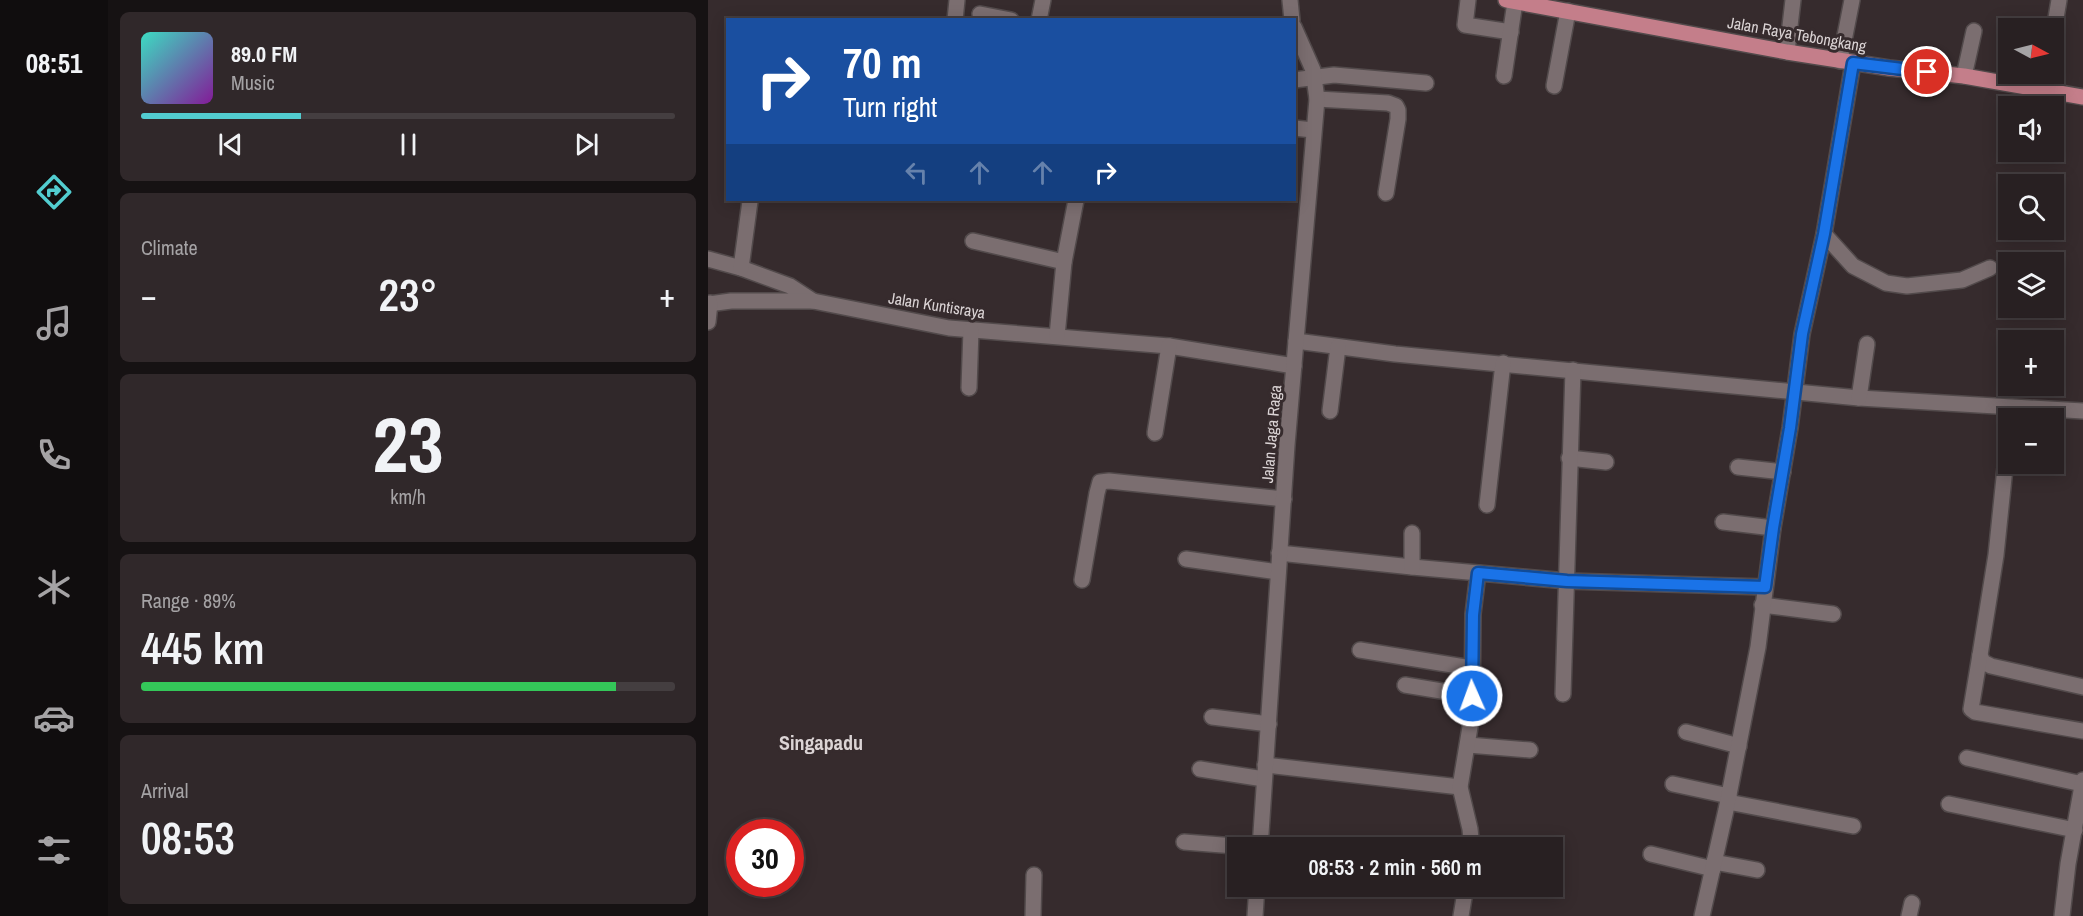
<!DOCTYPE html>
<meta charset="utf-8">
<style>
:root{--surface:#282022;--page:#30282a;--text:#f1f3f6;--muted:#a5a3a5;--line:#443e40;--accent:#52cdd0}
body{margin:0;font-family:"Archivo Narrow",sans-serif;background:var(--page);color:var(--text);height:100vh;display:flex;flex-direction:column;font-size:22px;white-space:nowrap}
*{box-sizing:border-box;margin:0}
p{font-size:20px;color:var(--muted)}
.icon{flex:none;width:33px;height:33px;fill:none;stroke:currentColor;stroke-width:2;stroke-linecap:round;stroke-linejoin:round}
.map{position:relative;flex:1;overflow:hidden}
.details{display:flex;flex-direction:column;gap:12px;padding:12px;background:#161213;width:600px}
.details>*{flex:none}
.banner{position:absolute;left:18px;top:18px;width:570px;height:183px;border-radius:0px;box-shadow:0 3px 15px #0003,0 0 0 2px var(--line);background:#1a4fa0;color:#fff;overflow:hidden}
.needle{width:39px;rotate:97deg}
.fabs{position:absolute;left:1290px;top:18px;display:grid;gap:12px}
.fabs a{display:grid;place-items:center;width:66px;height:66px;border-radius:0px;background:var(--surface);box-shadow:0 3px 15px #0003,0 0 0 2px var(--line);font-size:30px}
.speed{position:absolute;left:18px;top:819px;display:flex;gap:12px;font-size:30px;font-weight:700;text-align:center}
.speed>*{display:grid;place-content:center;width:78px;height:78px;border-radius:50%;background:var(--surface);box-shadow:0 3px 15px #0003,0 0 0 2px var(--line);line-height:1}
.speed .limit{border:9px solid #d22;background:#fff;color:#111}
.pin{position:absolute;display:grid;place-items:center;width:51px;height:51px;color:#fff;margin:-26px;border:3px solid #fff;border-radius:50%;box-shadow:0 2px 6px #0007}
.me{position:absolute;width:66px;margin:-33px;rotate:358deg;stroke-linejoin:round;filter:drop-shadow(0 0 4px #0008)}
.turn{display:flex;align-items:center;gap:21px;height:126px;padding:0 18px;font-size:27px}
.turn .icon{width:78px;height:78px;stroke-width:2.5}
.turn b{display:block;font-size:42px;line-height:51px}
.lanes{display:flex;align-items:center;height:57px;padding:0 18px;background:#0003;justify-content:center;gap:30px;direction:ltr}
.lanes .off{opacity:.35}
.big{font-size:45px;font-weight:600;line-height:1.1}
.details .tile{flex:1;display:flex;flex-direction:column;justify-content:center;gap:9px;min-width:0;padding:0 21px;border-radius:9px;background:var(--page)}
.details .dial{align-items:center;gap:0}
.dial b{font-size:78px;line-height:1}
.song{display:flex;align-items:center;gap:18px}
.cover{width:72px;height:72px;border-radius:9px;background:linear-gradient(135deg,hsl(170 70% 55%),hsl(290 70% 35%))}
.played{height:6px;border-radius:3px;background:linear-gradient(90deg,var(--accent) 30%,var(--line) 30%)}
.keys{display:flex;justify-content:space-around;direction:ltr}
.heat{display:flex;justify-content:space-between;align-items:center;font-size:33px;direction:ltr}
.charge{height:9px;border-radius:4px;background:linear-gradient(90deg,#34c759 89%,var(--line) 0)}
.trip{position:absolute;left:519px;top:837px;width:336px;height:60px;border-radius:0px;background:var(--surface);box-shadow:0 3px 15px #0003,0 0 0 2px var(--line);font-weight:600;line-height:60px;text-align:center}
main{display:flex;flex:1;min-height:0}
.tab-bar{display:flex;flex-direction:column;width:108px;justify-content:space-around;align-items:center;background:#100d0e;color:var(--muted)}
.tab-bar .icon{width:42px;height:42px}
.tab-bar .on{color:var(--accent)}
.tab-bar b{font-size:27px;color:var(--text)}
.map>svg:first-child{display:block}
.lines{fill:none;stroke-linecap:round;stroke-linejoin:round}
.minor-casing{stroke:#524a4b;stroke-width:18}
.major-casing{stroke:#524a4b;stroke-width:18}
.minor{stroke:#7b6e70;stroke-width:15}
.major{stroke:#c47e8a;stroke-width:15}
.route-casing{stroke:#114b97;stroke-width:15}
.route{stroke:#1a73e8;stroke-width:10}
.labels{text-anchor:middle;stroke-width:6;stroke-linejoin:round;paint-order:stroke}
.street-label{font-size:16px;fill:#dbd4d5;stroke:#362b2d}
.quarter-label{font-size:20px;font-weight:bold;fill:#dbd4d5;stroke:#362b2d}
</style>
<main>
<nav class="tab-bar">
<b>08:51</b>
<svg class="icon on" aria-label="directions" viewBox="0 0 24 24"><path d="M12 3l9 9-9 9-9-9zM9 14v-3h6M13 9l2 2-2 2"/></svg>
<svg class="icon" aria-label="music" viewBox="0 0 24 24"><path d="M9 18V5l10-2v13"/><circle cx="6" cy="18" r="3"/><circle cx="16" cy="16" r="3"/></svg>
<svg class="icon" aria-label="phone" viewBox="0 0 24 24"><path d="M5 4h4l2 5-3 2q2 4 5 5l2-3 5 2v4C11 20 4 13 5 4z"/></svg>
<svg class="icon" aria-label="climate" viewBox="0 0 24 24"><path d="M12 3v18M4 7l16 10M4 17L20 7"/></svg>
<svg class="icon" aria-label="car" viewBox="0 0 24 24"><path d="M5 17H2v-5l4-1 3-4h7l3 4 3 1v5h-3M9 17h6M6 11h13"/><circle cx="7" cy="17" r="2"/><circle cx="17" cy="17" r="2"/></svg>
<svg class="icon" aria-label="filters" viewBox="0 0 24 24"><path d="M4 7h16M4 17h16"/><circle cx="9" cy="7" r="2"/><circle cx="15" cy="17" r="2"/></svg>
</nav>
<section class="details">
<div class="tile">
<div class="song"><i class="cover"></i><div><b>89.0 FM</b><p>Music</p></div></div>
<div class="played"></div>
<div class="keys"><svg class="icon" aria-label="previous" viewBox="0 0 24 24"><path d="M18 5L8 12l10 7zM5 5v14"/></svg><svg class="icon" aria-label="pause" viewBox="0 0 24 24"><path d="M8 5v14M16 5v14"/></svg><svg class="icon" aria-label="next" viewBox="0 0 24 24"><path d="M6 5l10 7-10 7zM19 5v14"/></svg></div>
</div>
<div class="tile"><p>Climate</p>
<div class="heat"><a>−</a><b class="big">23°</b><a>+</a></div>
</div>
<div class="tile dial"><b>23</b><p>km/h</p></div>
<div class="tile"><p>Range · 89%</p><b class="big">445 km</b><div class="charge"></div></div>
<div class="tile"><p>Arrival</p><b class="big">08:53</b></div>
</section>
<div class="map">
<svg width="1375" height="916" viewBox="0 0 1375 916">
<rect width="100%" height="100%" fill="#362b2d"/>
<g class="lines">
<g class="minor-casing">
<g id="minor">
<path d="M582 0 584 20"/>
<path d="M760 0 757 25 803 32"/>
<path d="M272 14 303 20"/>
<path d="M247 20 249 0"/>
<path d="M331 20 335 0"/>
<path d="M1346 30 1351 0"/>
<path d="M1079 52 1085 0"/>
<path d="M1132 61 1144 0"/>
<path d="M796 76 807 2"/>
<path d="M1256 76 1266 31"/>
<path d="M586 80 626 75 718 83"/>
<path d="M846 86 860 11"/>
<path d="M1334 90 1337 74"/>
<path d="M609 99 680 103 688 106 690 110V119L678 193"/>
<path d="M586 128 605 130"/>
<path d="M1116 234 1145 266 1178 283 1199 286 1254 280 1282 268"/>
<path d="M265 241 356 262"/>
<path d="M0 259 33 268 82 286 105 301"/>
<path d="M33 268 42 201"/>
<path d="M0 304 23 301H105L241 328 461 346 586 366"/>
<path d="M0 322 2 303"/>
<path d="M349 336 356 262 368 200"/>
<path d="M588 341 687 354 1151 398 1375 411"/>
<path d="M261 388 263 330"/>
<path d="M1151 398 1159 344"/>
<path d="M622 411 630 347"/>
<path d="M447 433 461 346"/>
<path d="M1300 439 1288 555 1272 655 1275 662 1283 666 1375 687"/>
<path d="M861 458 898 462"/>
<path d="M1030 467 1075 472"/>
<path d="M779 505 795 363"/>
<path d="M1015 522 1065 528"/>
<path d="M571 553 704 567 859 581 1057 587"/>
<path d="M478 559 570 572"/>
<path d="M704 567V533"/>
<path d="M374 580 389 493 392 482 401 481 576 499"/>
<path d="M1054 605 1125 614"/>
<path d="M652 650 763 668"/>
<path d="M1272 655 1263 709 1267 712 1375 731"/>
<path d="M697 685 764 696"/>
<path d="M855 694 865 370"/>
<path d="M504 717 561 724"/>
<path d="M978 732 1031 746"/>
<path d="M760 745 822 750"/>
<path d="M1259 758 1374 784"/>
<path d="M557 765 752 787"/>
<path d="M492 769 556 779"/>
<path d="M965 784 1021 796"/>
<path d="M1020 802 1145 826"/>
<path d="M1241 804 1367 830"/>
<path d="M476 842 552 848 579 445 609 99 605 70 586 27"/>
<path d="M764 848 762 829 752 787 764 715 765 614 770 573"/>
<path d="M943 854 1005 869"/>
<path d="M1006 862 1049 870"/>
<path d="M325 916 326 875"/>
<path d="M547 916 549 886"/>
<path d="M753 916 758 886"/>
<path d="M994 916 1018 810 1050 647 1065 528 1082 428 1094 334 1116 234 1145 63"/>
<path d="M1201 916 1204 903"/>
<path d="M1354 916 1360 864 1375 780"/>
</g>
</g>
<g class="major-casing">
<path id="major" d="M798 0 1079 52 1181 68 1256 76 1375 97"/>
</g>
<use href="#minor" class="minor"/>
<use href="#major" class="major"/>
</g>
<g class="lines">
<g class="route-casing">
<path id="route" d="M764 696 765 615 770 573 859 581 1057 587 1065 528 1082 428 1094 334 1116 234 1145 63 1219 72"/>
</g>
<use href="#route" class="route"/>
</g>
<g class="labels">
<g class="street-label">
<text transform="translate(1089 34) rotate(10)" y="6">Jalan Raya Tebongkang</text>
<text transform="translate(229 305) rotate(9)" y="6">Jalan Kuntisraya</text>
<text transform="translate(563 434) rotate(-85)" y="6">Jalan Jaga Raga</text>
</g>
<g class="quarter-label">
<text x="113" y="750">Singapadu</text>
</g>
</g>
</svg>
<div class="fabs">
<a><svg class="needle" viewBox="-14 -14 28 28"><path d="M0-13l5 13h-10z" fill="#e53935"/><path d="M0 13l5-13h-10z" fill="#a5a3a5"/></svg></a>
<a><svg class="icon" aria-label="sound" viewBox="0 0 24 24"><path d="M4 9h4l5-4v14l-5-4H4zM17 9q2 3 0 6"/></svg></a>
<a><svg class="icon" aria-label="search" viewBox="0 0 24 24"><circle cx="10" cy="10" r="6"/><path d="M15 15l6 6"/></svg></a>
<a><svg class="icon" aria-label="layers" viewBox="0 0 24 24"><path d="M12 4l9 5-9 5-9-5zM3 14l9 5 9-5"/></svg></a>
<a>+</a>
<a>−</a>
</div>
<div class="speed"><div class="limit">30</div></div>
<div class="pin" style="left:1219px;top:72px;background:#d93025"><svg class="icon" aria-label="arrive" viewBox="0 0 24 24"><path d="M6 21V4h12l-3 4 3 4H6"/></svg></div>
<svg class="me" style="left:764px;top:696px" viewBox="-20 -20 40 40"><circle r="17" fill="#1a73e8" stroke="#fff" stroke-width="3"/><path d="M0-11L8 9 0 5-8 9z" fill="#fff"/></svg>
<div class="trip">08:53 · 2 min · 560 m</div>
<div class="banner">
<div class="turn"><svg class="icon" aria-label="right" viewBox="0 0 24 24"><path d="M7 20v-9h11M14 6l5 5-5 5"/></svg><div><b>70 m</b>Turn right</div></div>
<div class="lanes"><svg class="icon off" aria-label="left" viewBox="0 0 24 24"><path d="M17 20v-9H6M10 6l-5 5 5 5"/></svg><svg class="icon off" aria-label="ahead" viewBox="0 0 24 24"><path d="M12 20V5M6 11l6-6 6 6"/></svg><svg class="icon off" aria-label="ahead" viewBox="0 0 24 24"><path d="M12 20V5M6 11l6-6 6 6"/></svg><svg class="icon" aria-label="right" viewBox="0 0 24 24"><path d="M7 20v-9h11M14 6l5 5-5 5"/></svg></div>
</div>
</div>
</main>
